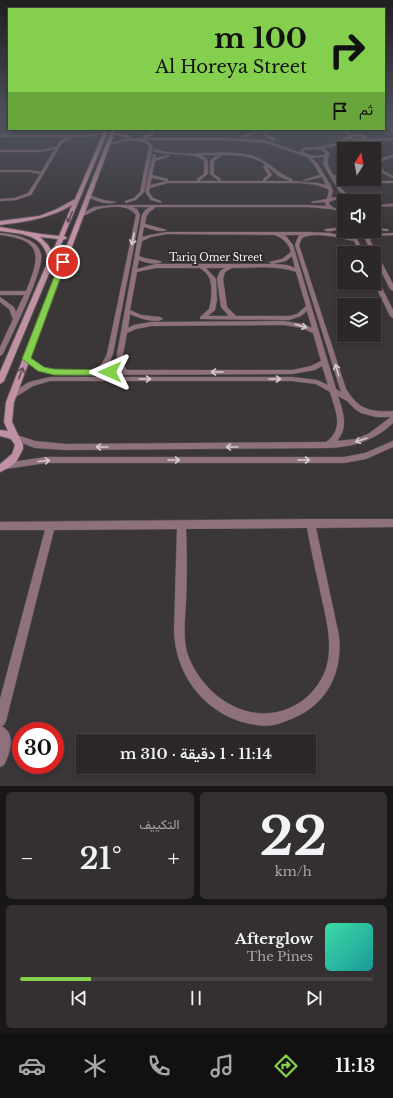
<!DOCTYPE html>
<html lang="ar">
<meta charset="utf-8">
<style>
:root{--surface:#2c282a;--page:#343032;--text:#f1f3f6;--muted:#a6a6a8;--line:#484447;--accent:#84cf4d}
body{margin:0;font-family:"Libre Baskerville",Vazirmatn,serif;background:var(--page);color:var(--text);direction:rtl;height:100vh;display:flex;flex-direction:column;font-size:15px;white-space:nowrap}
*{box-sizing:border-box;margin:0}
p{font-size:13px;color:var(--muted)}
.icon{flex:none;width:22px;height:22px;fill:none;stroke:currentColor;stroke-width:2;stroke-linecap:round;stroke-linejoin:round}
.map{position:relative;height:786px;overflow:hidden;direction:ltr}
.sheet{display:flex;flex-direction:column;gap:6px;padding:6px;background:#181617;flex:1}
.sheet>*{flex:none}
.guide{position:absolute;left:8px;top:8px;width:377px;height:122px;border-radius:0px;box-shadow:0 2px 6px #0003,0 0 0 1px var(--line);direction:rtl;background:#84cf4d;color:#111;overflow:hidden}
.needle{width:26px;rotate:11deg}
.tools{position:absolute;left:337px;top:142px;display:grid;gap:8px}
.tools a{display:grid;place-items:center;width:44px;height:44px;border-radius:0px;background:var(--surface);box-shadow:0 2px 6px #0003,0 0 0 1px var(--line);font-size:20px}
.speed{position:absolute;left:12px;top:722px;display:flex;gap:8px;font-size:20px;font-weight:700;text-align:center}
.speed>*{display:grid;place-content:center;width:52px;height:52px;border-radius:50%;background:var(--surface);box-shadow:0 2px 6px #0003,0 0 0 1px var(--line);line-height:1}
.speed .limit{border:6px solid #d22;background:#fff;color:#111}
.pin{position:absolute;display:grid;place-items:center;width:34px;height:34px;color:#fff;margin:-17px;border:2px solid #fff;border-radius:50%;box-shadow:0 1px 4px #0007}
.me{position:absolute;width:44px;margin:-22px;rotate:270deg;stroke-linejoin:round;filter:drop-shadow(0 0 3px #0008)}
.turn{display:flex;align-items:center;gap:14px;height:84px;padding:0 12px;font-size:18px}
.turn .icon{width:52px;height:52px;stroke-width:2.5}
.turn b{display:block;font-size:28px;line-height:34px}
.then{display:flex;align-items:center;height:38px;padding:0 12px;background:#0003;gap:8px;font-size:15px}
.big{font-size:30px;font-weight:600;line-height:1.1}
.sheet .tile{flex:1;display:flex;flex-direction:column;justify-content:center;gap:6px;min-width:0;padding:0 14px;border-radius:6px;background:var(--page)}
.sheet .dial{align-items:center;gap:0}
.dial b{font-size:52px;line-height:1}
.song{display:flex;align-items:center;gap:12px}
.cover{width:48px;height:48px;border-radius:6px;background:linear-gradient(135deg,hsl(160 70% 55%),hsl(180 70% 35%))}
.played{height:4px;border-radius:2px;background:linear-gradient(90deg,var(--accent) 20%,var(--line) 20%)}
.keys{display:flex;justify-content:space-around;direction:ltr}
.heat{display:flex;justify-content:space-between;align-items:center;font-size:22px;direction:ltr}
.sheet .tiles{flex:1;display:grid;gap:6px;grid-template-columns:1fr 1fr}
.tile:last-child{grid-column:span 2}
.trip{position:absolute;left:76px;top:734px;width:240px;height:40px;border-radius:0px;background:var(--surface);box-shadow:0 2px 6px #0003,0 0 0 1px var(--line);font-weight:600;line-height:40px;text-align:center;direction:rtl}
.menu{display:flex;height:64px;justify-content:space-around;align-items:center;background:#121011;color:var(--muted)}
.menu .icon{width:28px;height:28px}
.menu .on{color:var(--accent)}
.menu b{font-size:18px;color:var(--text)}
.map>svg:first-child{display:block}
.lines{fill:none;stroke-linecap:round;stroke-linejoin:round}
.street-casing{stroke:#585456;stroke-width:1}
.secondary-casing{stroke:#585456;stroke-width:2}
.street{fill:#8f717d;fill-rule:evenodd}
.secondary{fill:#c090a4;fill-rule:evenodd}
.oneway{stroke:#624f57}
.oneway2{stroke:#d5cace}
.route{fill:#84cf4d;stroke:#568732}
.labels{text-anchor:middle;stroke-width:4;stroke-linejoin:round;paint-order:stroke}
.far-street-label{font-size:10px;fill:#f3f0f1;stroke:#302c2e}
</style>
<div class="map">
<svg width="393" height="786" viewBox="0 0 393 786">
<rect width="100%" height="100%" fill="#3b3638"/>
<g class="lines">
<g class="street-casing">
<g id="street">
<path d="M384 121 393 130V133L384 124Z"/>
<path d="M13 129H17L6 135H88L105 132 107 133 88 137H0V135H2Z"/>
<path d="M152 129H156L153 135 144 138H224L264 140 299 152 304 148 319 147 336 143 349 136 343 129H347L351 135 360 134 367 137 366 139 393 138V140L358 141 349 139 338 145 324 148 330 154C325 163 329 167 333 175L344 177V179L335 178 339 185 356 181H393V183H356L340 187 352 199 350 200 337 199 329 202V204L334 208 344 210V212L331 209 308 207H156C147 214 147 213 145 224L167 230C161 233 151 229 144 227L142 237 150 235 167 232H308L330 233 352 238 349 231H353L364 253H360L354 241C339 238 316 231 302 238L299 245 346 389C359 410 370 412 393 411V423C374 441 353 447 328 448L66 450 35 448 14 440 13 438 14 436 17 435 35 441 66 444 326 442C345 428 335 410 330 392L316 384 292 381H50L33 386 14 398H10L8 396 10 394 29 382 50 377H292L317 380 328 385 322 366 315 370 292 374 61 375 39 371 24 361 23 359 24 357C31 356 36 364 43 367 50 370 86 373 93 371 100 368 104 360 107 354L136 215C129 204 110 206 98 209 92 211 87 216 80 216V214L94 207 112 205H308L327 206 325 204V202L313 203 311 202 327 199 329 191 328 189 317 185 302 183H168L150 188 149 192 153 198 161 201V203L151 200 145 192 153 154 156 155 155 158 168 155 170 156 155 161 152 175 168 179V181H197V179L204 174V161C193 150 170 158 154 151L155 149C185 159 219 148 250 155 267 159 277 173 292 179V181L318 183 326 185 322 177 305 181 303 180 320 175 314 165 307 157 266 143 224 140H144L148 141 153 146 144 192 136 200 125 203V201L134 198 140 192 149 146C139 136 122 142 109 145L107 144 126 139 144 138 143 136 151 133ZM353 136H359L363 138 358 139 352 138ZM315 149 322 150 326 154C318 157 310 156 303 152L305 150ZM200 155H220L214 157 210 161V174L219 181H199L208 174V161L203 156ZM223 155C239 155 253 156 266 165L263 166 268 175 263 179V181H221V179L214 174V161ZM324 157 323 164 339 191 346 197H337L331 198 333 191 332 188 318 164 312 158ZM267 166 278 176 290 181H265L272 175ZM152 178 167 181 150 185ZM133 207H150L145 210 142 215 117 354V364L121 370 102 371 108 366 113 354 140 215 137 209ZM167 234 275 235C284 239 288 243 291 252L282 259 269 262 272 264 286 261 292 256 295 268 287 265 274 264H156L137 269 139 260C145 263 156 265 162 262 155 259 148 260 139 256L142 241 151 237ZM283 235H300L298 237 295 245 341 392 336 389 293 245 286 236ZM156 268H200C204 271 209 275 210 280 213 289 211 301 209 309L200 317V319L289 320 301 316 307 311 312 328 304 324 284 321 151 322 134 325 128 328 130 314C138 318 156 324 163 319L160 317 141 315 130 310 137 272ZM206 268H225L220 271 217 279 221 307 229 316H208L215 310 217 300 216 279ZM232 268C253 268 276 265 296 272L306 306 297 314 289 316H236L227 307 223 279 225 272ZM284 325 302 328 313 333 321 361 311 366 292 370H127L123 364V354L127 333 136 329 151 326ZM338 396 347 401 355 409 361 413 376 417H391L368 434 356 439 337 441C349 427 343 412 338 396Z"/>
<path d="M260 129H264L266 134 275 139V141C268 140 264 135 260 129Z"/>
<path d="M113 132 130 136 131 137 129 138 112 134Z"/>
<path d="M253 132 256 133 243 138 240 137Z"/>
<path d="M69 137 72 138 62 143 31 195 16 200 0 201V199L15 198 28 193 40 174 29 172H0V170H29L41 172 55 149 41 152H0V150H41L56 147 60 141Z"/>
<path d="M393 155V157L384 160 380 164 384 171 393 176V178L382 173 376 164 382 158Z"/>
<path d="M374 167 376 168 378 173 374 178Z"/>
<path d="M88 195 104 200 116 202C107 206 95 200 87 197V195Z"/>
<path d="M393 204V206L374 207V205Z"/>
<path d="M344 223V226C338 230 330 233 324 230L326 229 335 228Z"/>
<path d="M374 228 387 229 389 230 387 231 374 230Z"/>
<path d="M361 231H365L368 237 374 234 393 233V235L375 236 370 240 393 284V291L390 289 374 257V253H372Z"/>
<path d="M0 233C13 234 38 238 41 254 45 269 11 336 3 354L0 356V347L13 319 9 309 0 302V297L14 307 16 312 24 295H0V291H26C40 257 44 240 0 235Z"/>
<path d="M374 276 377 278 393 310V318L390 316 374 283Z"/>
<path d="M393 441V447L366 459 344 463H46L5 469 2 468 1 466 2 464 5 463 46 457H344L365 453Z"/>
<path d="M311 519H393V527L316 528 339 636C343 675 325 708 286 721 277 725 267 727 257 725 209 719 175 678 174 630L177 529 54 530 6 721 4 725 1 726C17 733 10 754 4 765L0 767V699L45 530H0V522ZM307 528C311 549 315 569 320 590 325 615 333 640 327 665 323 680 314 692 302 701 259 731 208 703 189 658 182 641 185 620 186 601 187 577 187 553 186 529Z"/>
</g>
</g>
<g class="secondary-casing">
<g id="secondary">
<path d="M105 129H109L64 236 67 238 63 240 4 381 0 384V372L48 261C45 234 22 234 0 231V227L41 234 59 236 72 205C51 218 25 222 0 225V221L39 216 57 209 75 199ZM40 237 58 239 52 252 48 245Z"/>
<path d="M112 129H116L14 402 12 422 23 445V449L16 462 10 467 0 472V464L12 454 15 445 11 439 0 436V430L8 431 4 422 6 402Z"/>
</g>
</g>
<use href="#street" class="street"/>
<use href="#secondary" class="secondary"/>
</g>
<defs><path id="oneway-shaft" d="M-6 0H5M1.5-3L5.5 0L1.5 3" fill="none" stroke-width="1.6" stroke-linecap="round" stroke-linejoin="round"/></defs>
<g class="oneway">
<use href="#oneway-shaft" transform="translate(70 217) rotate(113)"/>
<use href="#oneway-shaft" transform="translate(21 373) rotate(-69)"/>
</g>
<g class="oneway2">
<use href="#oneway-shaft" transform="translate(133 239) rotate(101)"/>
<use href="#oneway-shaft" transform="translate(301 326) rotate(16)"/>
<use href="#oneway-shaft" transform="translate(337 370) rotate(-107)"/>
<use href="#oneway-shaft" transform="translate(217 372) rotate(180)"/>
<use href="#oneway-shaft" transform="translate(145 379)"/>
<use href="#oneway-shaft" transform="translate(275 379)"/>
<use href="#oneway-shaft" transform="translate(361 440) rotate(162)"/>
<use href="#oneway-shaft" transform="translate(102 447) rotate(180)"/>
<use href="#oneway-shaft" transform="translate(232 447) rotate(180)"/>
<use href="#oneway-shaft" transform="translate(174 460)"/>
<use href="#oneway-shaft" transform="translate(304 460)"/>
<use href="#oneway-shaft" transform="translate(44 461) rotate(-5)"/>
</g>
<linearGradient id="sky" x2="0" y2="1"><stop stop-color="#201e1f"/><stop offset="0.52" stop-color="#4f525e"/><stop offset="1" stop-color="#4f525e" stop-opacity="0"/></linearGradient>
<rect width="393" height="229" fill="url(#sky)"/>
<path class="route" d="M63 260 66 262 31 358 44 367 54 369 110 370H114L115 372 114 375H54L38 371 22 359 60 262Z"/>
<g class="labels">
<g class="far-street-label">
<text x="216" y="261">Tariq Omer Street</text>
</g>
</g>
</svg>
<div class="tools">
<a><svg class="needle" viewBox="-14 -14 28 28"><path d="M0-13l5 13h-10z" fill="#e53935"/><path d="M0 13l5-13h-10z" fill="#a6a6a8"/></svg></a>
<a><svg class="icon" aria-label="sound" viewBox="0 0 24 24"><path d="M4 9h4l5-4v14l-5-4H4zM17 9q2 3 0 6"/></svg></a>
<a><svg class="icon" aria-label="search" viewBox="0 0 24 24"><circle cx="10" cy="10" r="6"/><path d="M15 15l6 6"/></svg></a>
<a><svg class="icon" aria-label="layers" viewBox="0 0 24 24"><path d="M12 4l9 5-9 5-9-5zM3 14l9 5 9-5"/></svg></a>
</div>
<div class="speed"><div class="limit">30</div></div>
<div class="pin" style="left:63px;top:262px;background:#d93025"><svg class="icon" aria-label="arrive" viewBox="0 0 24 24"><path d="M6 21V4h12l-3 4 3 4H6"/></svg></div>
<svg class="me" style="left:110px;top:372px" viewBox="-20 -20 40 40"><path d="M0-17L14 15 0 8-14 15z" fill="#84cf4d" stroke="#fff" stroke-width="4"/></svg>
<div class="trip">11:14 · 1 دقيقة · 310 m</div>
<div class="guide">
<div class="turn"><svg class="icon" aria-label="right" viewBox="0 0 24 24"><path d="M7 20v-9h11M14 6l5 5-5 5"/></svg><div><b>100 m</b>Al Horeya Street</div></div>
<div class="then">ثم<svg class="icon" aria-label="arrive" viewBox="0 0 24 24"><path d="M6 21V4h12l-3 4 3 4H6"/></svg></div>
</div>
</div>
<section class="sheet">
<div class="tiles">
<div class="tile dial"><b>22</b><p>km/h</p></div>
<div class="tile"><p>التكييف</p>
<div class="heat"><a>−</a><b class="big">21°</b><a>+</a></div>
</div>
<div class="tile">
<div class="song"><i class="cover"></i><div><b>Afterglow</b><p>The Pines</p></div></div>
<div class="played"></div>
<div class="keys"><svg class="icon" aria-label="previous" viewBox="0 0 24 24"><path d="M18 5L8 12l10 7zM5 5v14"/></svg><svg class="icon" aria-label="pause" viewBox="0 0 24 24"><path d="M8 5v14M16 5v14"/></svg><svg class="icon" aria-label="next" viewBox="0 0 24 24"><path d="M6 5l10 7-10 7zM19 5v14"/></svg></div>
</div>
</div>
</section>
<nav class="menu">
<b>11:13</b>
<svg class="icon on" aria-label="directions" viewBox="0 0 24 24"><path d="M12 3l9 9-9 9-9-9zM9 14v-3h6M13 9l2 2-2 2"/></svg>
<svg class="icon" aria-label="music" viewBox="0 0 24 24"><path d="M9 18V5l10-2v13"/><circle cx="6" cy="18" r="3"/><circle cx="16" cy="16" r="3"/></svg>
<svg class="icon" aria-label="phone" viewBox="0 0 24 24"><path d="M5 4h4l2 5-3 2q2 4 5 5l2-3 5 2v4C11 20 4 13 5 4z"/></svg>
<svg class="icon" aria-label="climate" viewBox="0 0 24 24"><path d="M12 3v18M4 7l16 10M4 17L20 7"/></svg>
<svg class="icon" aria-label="car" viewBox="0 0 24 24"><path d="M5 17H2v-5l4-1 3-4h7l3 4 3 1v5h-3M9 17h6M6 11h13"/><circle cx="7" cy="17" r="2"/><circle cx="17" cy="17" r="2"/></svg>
</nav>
